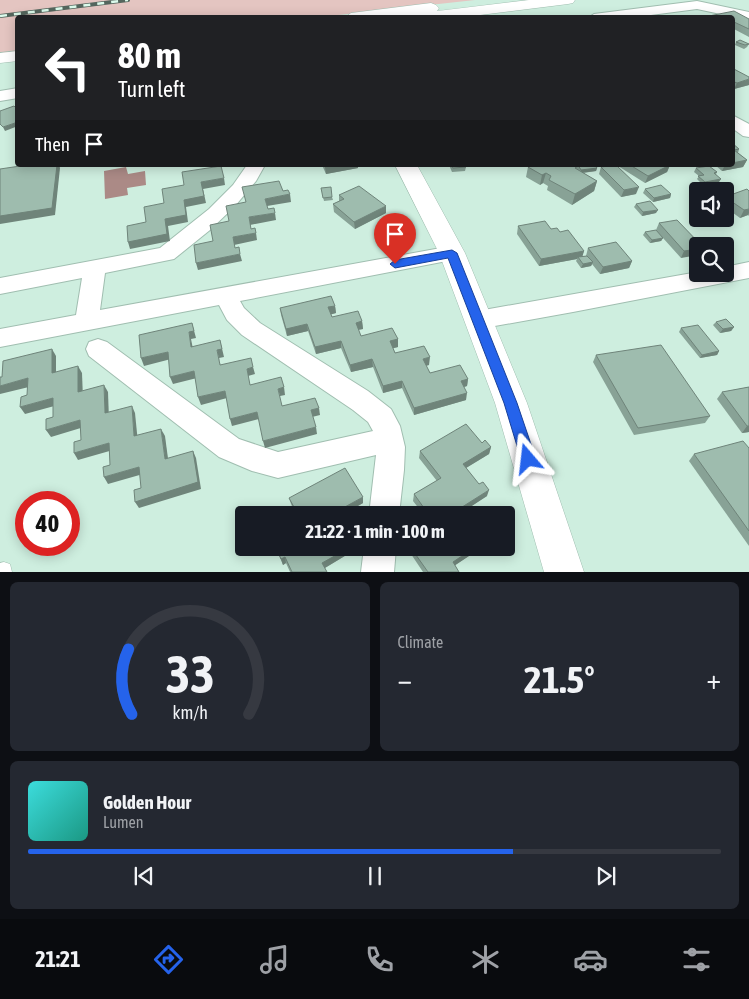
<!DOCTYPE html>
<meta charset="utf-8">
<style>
:root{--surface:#171b24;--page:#242831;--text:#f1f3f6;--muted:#9ea1a6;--line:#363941;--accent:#2563eb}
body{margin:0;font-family:"Asap Condensed",sans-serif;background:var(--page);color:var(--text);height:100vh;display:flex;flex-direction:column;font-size:19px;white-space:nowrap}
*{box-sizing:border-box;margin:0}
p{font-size:16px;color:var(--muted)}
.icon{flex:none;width:28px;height:28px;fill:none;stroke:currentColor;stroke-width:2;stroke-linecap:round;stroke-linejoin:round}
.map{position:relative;height:572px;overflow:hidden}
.side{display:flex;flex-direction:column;gap:10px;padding:10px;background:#0d0f14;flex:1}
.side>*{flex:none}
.hud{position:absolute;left:15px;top:15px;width:720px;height:152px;border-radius:5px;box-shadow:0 2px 12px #0003;background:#202124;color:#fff;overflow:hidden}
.buttons{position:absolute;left:689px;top:182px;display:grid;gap:10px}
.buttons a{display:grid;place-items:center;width:45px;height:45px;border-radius:5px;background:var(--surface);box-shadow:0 2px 12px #0003;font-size:25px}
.speed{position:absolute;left:15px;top:491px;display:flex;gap:10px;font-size:25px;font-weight:700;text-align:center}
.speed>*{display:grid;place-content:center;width:65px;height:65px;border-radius:50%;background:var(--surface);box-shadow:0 2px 12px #0003;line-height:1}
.speed .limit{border:8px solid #d22;background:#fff;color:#111}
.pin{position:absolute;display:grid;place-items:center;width:42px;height:42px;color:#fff;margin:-51px -21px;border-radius:50% 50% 50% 0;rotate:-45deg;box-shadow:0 0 5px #0007}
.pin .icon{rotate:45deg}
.me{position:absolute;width:55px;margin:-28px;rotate:343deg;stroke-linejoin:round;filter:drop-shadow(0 0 4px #0008)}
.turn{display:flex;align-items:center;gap:18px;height:105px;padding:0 20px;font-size:22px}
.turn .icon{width:65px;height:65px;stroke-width:2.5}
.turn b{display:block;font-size:35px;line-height:42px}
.then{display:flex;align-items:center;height:48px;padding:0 20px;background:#0003;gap:10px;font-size:19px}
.big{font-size:38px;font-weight:700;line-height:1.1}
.side .widget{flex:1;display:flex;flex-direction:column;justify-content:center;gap:8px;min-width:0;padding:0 18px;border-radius:8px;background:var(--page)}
.side .dial{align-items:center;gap:0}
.dial svg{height:130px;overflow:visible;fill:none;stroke:var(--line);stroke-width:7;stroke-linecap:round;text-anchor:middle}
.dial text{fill:var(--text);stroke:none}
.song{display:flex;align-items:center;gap:15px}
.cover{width:60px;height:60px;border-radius:8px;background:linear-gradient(135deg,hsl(180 70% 55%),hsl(170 70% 35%))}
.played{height:5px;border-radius:2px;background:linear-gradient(90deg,var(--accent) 70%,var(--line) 70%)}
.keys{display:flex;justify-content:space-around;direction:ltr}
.heat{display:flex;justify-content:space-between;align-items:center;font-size:28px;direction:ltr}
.side .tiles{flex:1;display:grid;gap:10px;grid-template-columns:1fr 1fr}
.widget:last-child{grid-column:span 2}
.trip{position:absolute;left:235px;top:506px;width:280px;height:50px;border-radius:5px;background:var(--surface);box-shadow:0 2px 12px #0003;font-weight:700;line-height:50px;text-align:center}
.dock{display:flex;height:80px;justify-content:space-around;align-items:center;background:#090b0e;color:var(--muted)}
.dock .icon{width:35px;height:35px}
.dock .on{color:var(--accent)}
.dock b{font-size:22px;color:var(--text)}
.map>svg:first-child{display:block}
.green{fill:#e4c5c1}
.water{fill:#ab8a86}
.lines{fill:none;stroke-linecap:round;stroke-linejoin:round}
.service-casing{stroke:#a0beb0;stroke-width:1}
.minor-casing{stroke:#a0beb0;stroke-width:2}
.tertiary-casing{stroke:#a0beb0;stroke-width:1}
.primary-casing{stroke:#a0beb0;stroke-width:1}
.service{fill:#fff;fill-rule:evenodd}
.minor{fill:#fff;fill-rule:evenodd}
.tertiary{fill:#fff;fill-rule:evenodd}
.primary{fill:#fff;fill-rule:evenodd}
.rail-casing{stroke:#54665d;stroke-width:4}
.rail{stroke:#dbfbec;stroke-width:2.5;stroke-dasharray:7;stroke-linecap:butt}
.wall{fill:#88a296}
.shaded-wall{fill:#6f847a}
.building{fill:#9ebcae;stroke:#6f847a}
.route{fill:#2563eb;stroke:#184099}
</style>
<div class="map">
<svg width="749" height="572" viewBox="0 0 749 572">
<rect width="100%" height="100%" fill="#ceeedf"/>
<path class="green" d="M0 0H475L311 18H18L17 52 0 54Z"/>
<path class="water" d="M126 167 128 174 145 171 146 185 127 188 128 195 105 199 104 171Z"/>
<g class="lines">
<g class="service-casing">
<path id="service" d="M4 562 10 564 12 572H0V563Z"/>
</g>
<g class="minor-casing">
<g id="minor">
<path d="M697 1 749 12V20L697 9 628 18H588L594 14Z"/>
<path d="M18 88V98L0 101V91Z"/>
<path d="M732 115 749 124V137L743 136 732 128Z"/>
<path d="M247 165H265L256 181 235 206 210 230 174 259 105 273 100 310 452 246 460 248 463 253 460 258 452 260 240 301 244 308 260 323 368 391 391 409 400 426 405 447 404 470 399 515H369L376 455 278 478 252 471 219 457 89 356 86 349 89 342 98 339 107 342 239 439 278 452 373 431 368 422 353 410 242 335 227 320 219 305 0 347V329L76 315 82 278 0 294V278L160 248 209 209 233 185Z"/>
<path d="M749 262V278L573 312 478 329 470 326 466 320 470 314 478 311 698 272V274H725V267Z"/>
<path d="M364 548H396L394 572H361Z"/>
</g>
</g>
<g class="tertiary-casing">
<path id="tertiary" d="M395 165H417L465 253 527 403 584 572H544L495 403 439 253Z"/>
</g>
<g class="primary-casing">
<g id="primary">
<path d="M529 0H575L573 3 568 4 456 18H405L406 16 344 18 351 13 431 3 436 5 439 8 437 11Z"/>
<path d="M18 51V61L0 63V53Z"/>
</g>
</g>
<use href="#service" class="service"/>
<use href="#minor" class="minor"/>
<use href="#tertiary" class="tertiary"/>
<use href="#primary" class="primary"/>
<g class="rail-casing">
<path id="rail" d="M0 16 128 0"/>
</g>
<use href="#rail" class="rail"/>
</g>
<g class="wall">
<path d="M709 16 749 19V37L732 28V18H708Z"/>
<path d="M736 42 749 44 747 47 744 49 735 45Z"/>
<path d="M732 68 749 85 734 89H732Z"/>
<path d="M732 143 739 149 738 153 747 160 743 167 722 171 715 165H732Z"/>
<path d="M322 165H358V168L326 174Z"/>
<path d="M449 165H465L466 167 465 171 452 172Z"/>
<path d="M532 165H595L597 168 596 171 583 173 597 181 594 191 572 205 547 190 548 186 543 183 540 185 526 177 528 167Z"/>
<path d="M618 165H670L667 172 645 183 618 166Z"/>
<path d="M601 167 636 194 621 197 599 174Z"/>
<path d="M696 168 717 172 716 174 719 182 704 186 697 179 699 176 694 172Z"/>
<path d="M321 188 332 197 333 200 324 201Z"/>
<path d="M645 189 671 194 670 198 653 202 643 193Z"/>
<path d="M749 191V216L748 215 740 218 725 207V196Z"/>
<path d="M339 195 386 213 355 229 334 212 333 204 339 201Z"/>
<path d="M636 204 656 213 642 216 634 207Z"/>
<path d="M659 223 702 246 681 258 663 238 661 241 650 243 643 235 645 232 656 230Z"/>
<path d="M518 226 551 229 560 232 584 251 582 256H586L588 248 632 261 629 268 600 274 592 264 591 266 581 268 576 261 577 259 539 266 517 234Z"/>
<path d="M335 306 336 313 331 314 332 317 362 321 363 329 358 330 361 336 398 339V347L393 348 395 353 429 365 426 366 430 373 468 379 467 386 464 387 466 400 414 415 402 388 383 393 373 367 351 372 341 348 316 354 308 331 287 336 281 315 280 308Z"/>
<path d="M716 322 734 327 731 331 720 333 713 325Z"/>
<path d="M681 328 719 351 717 355 700 358 679 332Z"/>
<path d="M596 355 710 416 705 423 634 435 593 362Z"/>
<path d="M749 387V432L742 433 717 399 722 392Z"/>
<path d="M482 443 491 447 489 454 466 468 487 496 462 512 464 515H424L413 501 414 494 437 481 419 458 420 451Z"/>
<path d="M749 448V546L689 461 694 454Z"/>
<path d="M289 498 363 503 342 515H300V514L296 515 291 504Z"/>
<path d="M276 548H353V551L325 568 327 572H290L286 563 283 565Z"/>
<path d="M407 548H481L455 565 459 572H423Z"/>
</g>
<g class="shaded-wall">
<path d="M749 79V85L734 89 737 83Z"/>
<path d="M18 122V126L5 131 3 127Z"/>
<path d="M747 160 743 167 722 171 725 165H732V163Z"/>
<path d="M57 165H59L60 168 55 215 0 224V216Z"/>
<path d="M179 165H193L179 167Z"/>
<path d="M336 165H358V168L326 174 325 167Z"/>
<path d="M670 165 667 172 645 183 648 176Z"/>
<path d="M597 168 596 171 580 173 581 170Z"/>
<path d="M546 173 543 183 540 185 542 175Z"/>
<path d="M224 178 225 185 203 189 206 203 186 207 188 222 168 226 170 241 130 249 128 242 165 219 201 182Z"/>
<path d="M721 179 719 182 704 186 705 182Z"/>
<path d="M597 181 594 191 572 205 575 194Z"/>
<path d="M639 187 636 194 621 197 624 190Z"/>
<path d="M290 194 291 202 267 206 265 199Z"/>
<path d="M671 194 670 198 653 202 654 198Z"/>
<path d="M386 206V213L355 229 354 222Z"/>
<path d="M749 209V213L748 215 740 218 744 210Z"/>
<path d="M658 210 656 213 642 216 643 212Z"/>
<path d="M275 213 276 220 250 225 249 217Z"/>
<path d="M256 233 257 240 234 245 233 237Z"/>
<path d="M663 238 661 241 650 243 652 240Z"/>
<path d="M698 249V255L681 258 684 251Z"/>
<path d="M584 251 582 258 578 257 577 259 539 266 541 259Z"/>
<path d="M240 254 242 261 198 270 196 263Z"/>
<path d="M632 261 629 268 600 274 603 267Z"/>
<path d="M593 262 591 266 581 268 583 264Z"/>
<path d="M335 306 336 313 329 315 328 307Z"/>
<path d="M362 321 363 329 356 330V323Z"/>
<path d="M192 323 196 338 191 339 194 354 191 347 189 332Z"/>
<path d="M307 324 308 331 287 336 286 329Z"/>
<path d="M734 327 731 331 720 333 723 329Z"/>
<path d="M398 339V347L390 349V341Z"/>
<path d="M220 340 224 357 219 358 222 372 217 350Z"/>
<path d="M341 341V348L316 354 315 347Z"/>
<path d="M52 349 56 356V380L52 373Z"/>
<path d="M719 351 717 355 700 358 702 355Z"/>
<path d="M168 352 171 359 144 366 141 358Z"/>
<path d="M430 357 429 365 422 366 423 359Z"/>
<path d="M372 359 373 367 351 372 350 365Z"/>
<path d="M78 366 82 373 83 399 78 392Z"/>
<path d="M253 367 255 374 248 376 247 369Z"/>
<path d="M194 371 197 378 173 384 170 377Z"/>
<path d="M28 378 33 386 0 394V386Z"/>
<path d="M468 379 467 386 460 388 461 381Z"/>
<path d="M402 381V388L383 393V386Z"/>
<path d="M104 385 108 392 109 420 105 413Z"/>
<path d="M284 387 285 395 280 396 278 389Z"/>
<path d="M225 391 227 398 201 405 198 397Z"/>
<path d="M467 393 466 400 414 415V408Z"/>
<path d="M53 398 58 405 25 414 20 407Z"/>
<path d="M132 406 135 413 138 443 134 436Z"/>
<path d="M319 408 320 415 312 417 311 410Z"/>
<path d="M257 412 259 419 232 426 230 419Z"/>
<path d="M80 420 84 427 51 437 46 430Z"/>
<path d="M747 426H749V432L742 433Z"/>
<path d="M316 427 317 434 265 448 263 441Z"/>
<path d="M161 429 165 436 169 466 165 459Z"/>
<path d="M109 443 113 450 78 460 74 453Z"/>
<path d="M491 447 489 454 461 471 463 464Z"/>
<path d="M193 451 196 458 201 489 139 508 135 502Z"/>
<path d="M139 467 143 474 108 484 104 477Z"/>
<path d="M489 490 487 496 458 515 459 509Z"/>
<path d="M363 497V503L342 515H334V513Z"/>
<path d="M299 508 300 514 296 515 295 509Z"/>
<path d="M349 548H353V551L323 569 322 563Z"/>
<path d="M474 548H481L451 568 453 562Z"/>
<path d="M285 557 286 563 283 565 281 559Z"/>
</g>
<g class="building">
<path d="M734 11 749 19V29L734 22H732V18H712L709 16Z"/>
<path d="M740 40 749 44 745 45 736 42Z"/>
<path d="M732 68 749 77V79L737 83 732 81Z"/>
<path d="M14 106 18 110V122L3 127 0 124V111Z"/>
<path d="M732 143 739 149 734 150 747 160 732 163Z"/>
<path d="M27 165H57L52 208 0 216V169Z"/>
<path d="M325 165H336L325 167Z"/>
<path d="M451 165H465L466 167 453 168Z"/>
<path d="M532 165H576L578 166 575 168 597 181 575 194 549 180 551 176 546 173 542 175 528 167Z"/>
<path d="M578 165H595L597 168 581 170Z"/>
<path d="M616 165 639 187 624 190 601 167Z"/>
<path d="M630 165H670L648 176Z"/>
<path d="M221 166 224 178 201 182 204 196 184 200 186 215 165 219 167 234 128 242 127 226 146 222 144 207 164 203 162 189 184 185 182 172Z"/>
<path d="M709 166 717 172 714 173 721 179 705 182 698 176 704 175 696 168Z"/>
<path d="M279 181 283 191 288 190 290 194 265 199 268 209 274 208 275 213 249 217 251 229 255 228 256 233 233 237 235 248 239 247 240 254 196 263 194 245 213 241 210 225 229 221 226 206 246 202 242 187Z"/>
<path d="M661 185 671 194 654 198 645 189Z"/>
<path d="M359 186 386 206 354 222 333 204 344 199 339 195Z"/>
<path d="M331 187 332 197 323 198 321 188Z"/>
<path d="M747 189 749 191V209L744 210 725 197Z"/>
<path d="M650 201 658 210 643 212 636 204Z"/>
<path d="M677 220 702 246H698V249L684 251 659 223Z"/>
<path d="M545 221 551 229 557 228 560 232 568 230 584 251 541 259 518 226Z"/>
<path d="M656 230 663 238 652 240 645 232Z"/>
<path d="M616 242 632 261 603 267 588 248Z"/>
<path d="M587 256 593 262 583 264 578 257Z"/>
<path d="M331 296 335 306 328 307 332 317 358 311 362 321 356 323 361 336 392 328 398 339 390 341 395 353 424 346 430 357 423 359 430 373 460 365 468 379 461 381 467 393 414 408 402 381 383 386 372 359 350 365 341 341 315 347 307 324 286 329 280 308Z"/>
<path d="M726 319 734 327 723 329 716 322Z"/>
<path d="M192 323 194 331 189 332 191 347 220 340 222 349 217 350 220 365 251 358 253 367 247 369 250 385 281 377 284 387 278 389 282 406 315 398 319 408 311 410 316 427 263 441 257 412 230 419 225 391 198 397 194 371 170 377 168 352 141 358 139 335Z"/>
<path d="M698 325 719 351 702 355 681 328Z"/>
<path d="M661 345 710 416 638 428 596 355Z"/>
<path d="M52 349V373L78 366V392L104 385 105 413 132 406 134 436 161 429 165 459 193 451 198 482 135 502 134 490 141 488 139 467 104 477 103 467 110 465 109 443 74 453V442L81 440 80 420 46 430V419L53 417V398L20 407 21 397 27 395 28 378 0 386V377H2L3 361Z"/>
<path d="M749 387V426H747L722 392Z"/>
<path d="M466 424 482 443 485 440 491 447 463 464 479 484 483 482 489 490 459 509 464 515H429L414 494 441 478 420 451Z"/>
<path d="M743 441 749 448V531L694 454Z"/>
<path d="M345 468 363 497 334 513 335 515H302L299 508 295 509 289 498Z"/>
<path d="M276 548H349L322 563 327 572H292L285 557 281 559Z"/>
<path d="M411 548H474L453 562 459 572H428Z"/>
</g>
<path class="route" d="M452 250 457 253 517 403 536 459 533 464 528 466 523 464 521 459 504 403 448 258 395 268 390 264 395 260Z"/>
</svg>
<div class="buttons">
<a><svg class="icon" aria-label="sound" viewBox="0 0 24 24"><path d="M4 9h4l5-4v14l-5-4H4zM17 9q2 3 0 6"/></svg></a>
<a><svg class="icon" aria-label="search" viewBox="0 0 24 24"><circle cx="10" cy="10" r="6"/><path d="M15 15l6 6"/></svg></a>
</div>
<div class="speed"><div class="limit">40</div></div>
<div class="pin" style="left:395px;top:264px;background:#d93025"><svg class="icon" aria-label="arrive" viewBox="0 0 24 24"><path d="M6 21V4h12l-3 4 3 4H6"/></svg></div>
<svg class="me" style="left:528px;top:459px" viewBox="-20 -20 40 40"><path d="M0-17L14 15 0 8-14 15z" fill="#2563eb" stroke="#fff" stroke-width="4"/></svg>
<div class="trip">21:22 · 1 min · 100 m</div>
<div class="hud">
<div class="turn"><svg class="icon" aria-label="left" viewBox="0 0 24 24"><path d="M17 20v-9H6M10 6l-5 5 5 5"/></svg><div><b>80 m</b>Turn left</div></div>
<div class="then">Then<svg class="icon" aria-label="arrive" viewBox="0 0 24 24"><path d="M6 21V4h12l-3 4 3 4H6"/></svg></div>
</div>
</div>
<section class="side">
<div class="tiles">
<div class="widget dial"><svg viewBox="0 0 100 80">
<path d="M14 69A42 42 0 1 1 86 69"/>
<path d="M14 69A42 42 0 0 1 12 29" stroke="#2563eb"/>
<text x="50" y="56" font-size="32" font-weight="700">33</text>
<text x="50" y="72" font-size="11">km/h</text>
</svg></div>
<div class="widget"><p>Climate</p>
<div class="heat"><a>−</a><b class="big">21.5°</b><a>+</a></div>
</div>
<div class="widget">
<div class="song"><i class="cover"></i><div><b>Golden Hour</b><p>Lumen</p></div></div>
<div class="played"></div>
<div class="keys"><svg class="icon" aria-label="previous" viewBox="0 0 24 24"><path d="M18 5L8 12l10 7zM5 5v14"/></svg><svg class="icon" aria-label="pause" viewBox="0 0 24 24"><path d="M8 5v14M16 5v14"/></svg><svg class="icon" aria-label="next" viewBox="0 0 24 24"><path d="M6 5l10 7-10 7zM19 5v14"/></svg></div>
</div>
</div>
</section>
<nav class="dock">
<b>21:21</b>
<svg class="icon on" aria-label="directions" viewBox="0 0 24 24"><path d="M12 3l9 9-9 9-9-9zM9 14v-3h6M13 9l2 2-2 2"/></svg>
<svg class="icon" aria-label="music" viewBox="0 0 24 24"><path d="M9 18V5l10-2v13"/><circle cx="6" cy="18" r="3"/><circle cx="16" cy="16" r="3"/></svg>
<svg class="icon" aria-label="phone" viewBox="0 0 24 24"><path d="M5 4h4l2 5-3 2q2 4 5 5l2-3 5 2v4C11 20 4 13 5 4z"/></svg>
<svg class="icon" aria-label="climate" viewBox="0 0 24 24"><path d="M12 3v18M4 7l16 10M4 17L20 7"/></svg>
<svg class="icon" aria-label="car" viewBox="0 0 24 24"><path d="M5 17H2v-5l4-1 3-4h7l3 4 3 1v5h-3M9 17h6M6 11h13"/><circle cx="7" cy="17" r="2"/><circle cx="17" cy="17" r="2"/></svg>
<svg class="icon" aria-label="filters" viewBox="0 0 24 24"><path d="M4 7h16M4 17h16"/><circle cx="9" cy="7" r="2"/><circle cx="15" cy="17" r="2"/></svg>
</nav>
